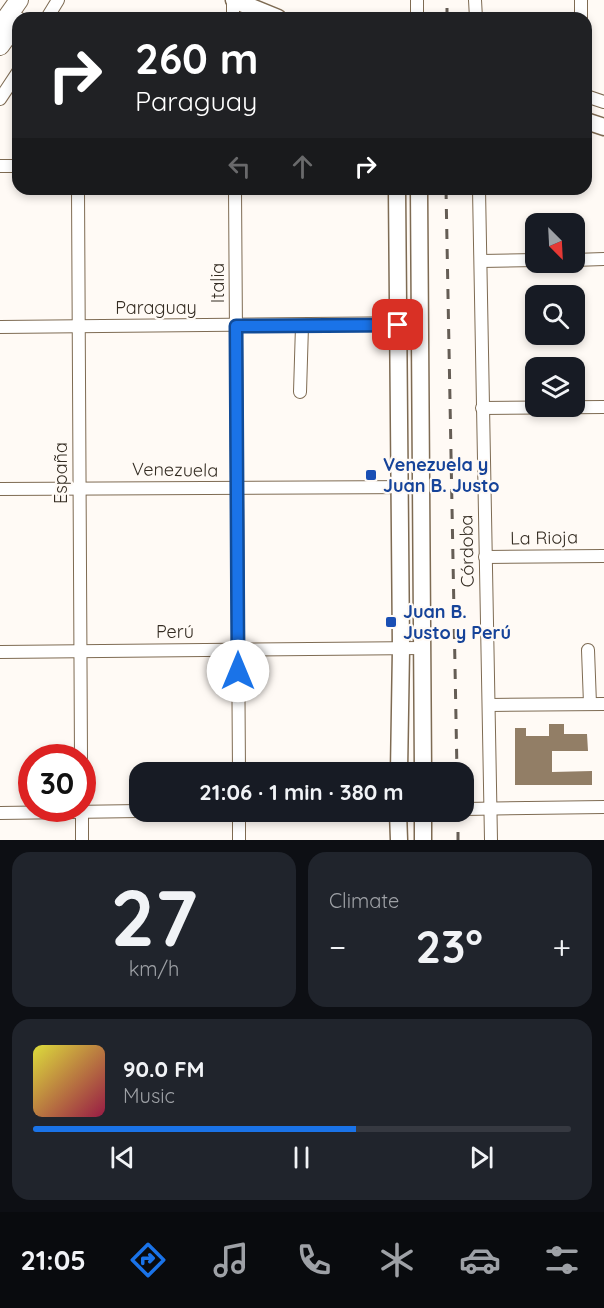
<!DOCTYPE html>
<meta charset="utf-8">
<style>
:root{--surface:#171b24;--page:#20242c;--text:#f1f3f6;--muted:#9ea1a6;--line:#363941;--accent:#1a73e8}
body{margin:0;font-family:Quicksand,sans-serif;background:var(--page);color:var(--text);height:100vh;display:flex;flex-direction:column;font-size:22px;white-space:nowrap}
*{box-sizing:border-box;margin:0}
p{font-size:20px;color:var(--muted)}
.icon{flex:none;width:33px;height:33px;fill:none;stroke:currentColor;stroke-width:2;stroke-linecap:round;stroke-linejoin:round}
.map{position:relative;height:840px;overflow:hidden}
.details{display:flex;flex-direction:column;gap:12px;padding:12px;background:#0d0f14;flex:1}
.details>*{flex:none}
.banner{position:absolute;left:12px;top:12px;width:580px;height:183px;border-radius:18px;box-shadow:0 3px 9px #0003;background:#202124;color:#fff;overflow:hidden}
.needle{width:39px;rotate:156deg}
.buttons{position:absolute;left:525px;top:213px;display:grid;gap:12px}
.buttons a{display:grid;place-items:center;width:60px;height:60px;border-radius:12px;background:var(--surface);box-shadow:0 3px 9px #0003;font-size:30px}
.speed{position:absolute;left:18px;top:744px;display:flex;gap:12px;font-size:30px;font-weight:700;text-align:center}
.speed>*{display:grid;place-content:center;width:78px;height:78px;border-radius:50%;background:var(--surface);box-shadow:0 3px 9px #0003;line-height:1}
.speed .limit{border:9px solid #d22;background:#fff;color:#111}
.pin{position:absolute;display:grid;place-items:center;width:51px;height:51px;color:#fff;margin:-26px;border-radius:12px;box-shadow:0 3px 9px #0006}
.me{position:absolute;width:66px;margin:-33px;rotate:0deg;stroke-linejoin:round;filter:drop-shadow(0 0 4px #0008)}
.turn{display:flex;align-items:center;gap:21px;height:126px;padding:0 24px;font-size:27px}
.turn .icon{width:78px;height:78px;stroke-width:2.5}
.turn b{display:block;font-size:42px;line-height:51px}
.lanes{display:flex;align-items:center;height:57px;padding:0 24px;background:#0003;justify-content:center;gap:30px;direction:ltr}
.lanes .off{opacity:.35}
.big{font-size:45px;font-weight:800;line-height:1.1}
.details .widget{flex:1;display:flex;flex-direction:column;justify-content:center;gap:9px;min-width:0;padding:0 21px;border-radius:18px;background:var(--page)}
.details .dial{align-items:center;gap:0}
.dial b{font-size:78px;line-height:1}
.song{display:flex;align-items:center;gap:18px}
.cover{width:72px;height:72px;border-radius:9px;background:linear-gradient(135deg,hsl(60 70% 55%),hsl(340 70% 35%))}
.played{height:6px;border-radius:3px;background:linear-gradient(90deg,var(--accent) 60%,var(--line) 60%)}
.keys{display:flex;justify-content:space-around;direction:ltr}
.heat{display:flex;justify-content:space-between;align-items:center;font-size:33px;direction:ltr}
.details .tiles{flex:1;display:grid;gap:12px;grid-template-columns:1fr 1fr}
.widget:last-child{grid-column:span 2}
.trip{position:absolute;left:129px;top:762px;width:345px;height:60px;border-radius:18px;background:var(--surface);box-shadow:0 3px 9px #0003;font-weight:800;line-height:60px;text-align:center}
.dock{display:flex;height:96px;justify-content:space-around;align-items:center;background:#090b0e;color:var(--muted)}
.dock .icon{width:42px;height:42px}
.dock .current{color:var(--accent)}
.dock b{font-size:27px;color:var(--text)}
.map>svg:first-child{display:block}
.building{fill:#927e66}
.lines{fill:none;stroke-linecap:round;stroke-linejoin:round}
.minor-casing{stroke:#7e6b53;stroke-width:14}
.major-casing{stroke:#7e6b53;stroke-width:19}
.highway-casing{stroke:#7e6b53;stroke-width:20}
.minor{stroke:#fff;stroke-width:12}
.major{stroke:#fff;stroke-width:16}
.highway{stroke:#fff;stroke-width:18}
.rail{stroke:#655d55;stroke-width:3;stroke-dasharray:10 10;stroke-linecap:butt}
.route-casing{stroke:#114b97;stroke-width:15}
.route{stroke:#1a73e8;stroke-width:10}
.transit-dot{fill:#1a4fb4;stroke:#fffaf5;stroke-width:2}
.labels{text-anchor:middle;stroke-width:4.5;stroke-linejoin:round;paint-order:stroke}
.street-label{font-size:18px;fill:#342c22;stroke:#fffaf5}
.transit-label{font-size:18px;font-weight:bold;fill:#164399;stroke:#fffaf5;text-anchor:start}
</style>
<div class="map">
<svg width="604" height="840" viewBox="0 0 604 840">
<rect width="100%" height="100%" fill="#fffaf5"/>
<path class="building" d="M549 724H564V734H587L588 751H552V772L592 771V785H515V728H526V736H549Z"/>
<g class="lines">
<g class="minor-casing">
<g id="minor">
<path d="M233 0V18"/>
<path d="M417 0V18"/>
<path d="M475 0 476 18"/>
<path d="M581 0V18"/>
<path d="M47 18 58 0"/>
<path d="M586 96 604 102"/>
<path d="M0 99 18 72"/>
<path d="M0 166H18"/>
<path d="M78 189 81 758"/>
<path d="M235 189 239 772"/>
<path d="M479 189 491 840"/>
<path d="M574 260 604 259"/>
<path d="M481 261 536 260"/>
<path d="M0 327 420 323"/>
<path d="M300 392 302 326"/>
<path d="M482 408 604 407"/>
<path d="M0 489 421 487"/>
<path d="M485 557 604 556"/>
<path d="M588 650 590 704"/>
<path d="M0 652 422 648"/>
<path d="M489 705 604 704"/>
<path d="M82 808V840"/>
<path d="M464 809 604 807"/>
<path d="M200 812H276"/>
<path d="M239 812V840"/>
<path d="M400 812 416 814 420 812"/>
<path d="M0 813 140 811"/>
</g>
</g>
<g class="major-casing">
<g id="major">
<path d="M234 0 278 18"/>
<path d="M586 121 604 127"/>
<path d="M397 189 401 649 399 772"/>
<path d="M419 189 423 772"/>
<path d="M398 812 399 840"/>
<path d="M423 812V840"/>
</g>
</g>
<g class="highway-casing">
<g id="highway">
<path d="M0 27 19 0"/>
<path d="M0 46 18 21"/>
</g>
</g>
<use href="#minor" class="minor"/>
<use href="#major" class="major"/>
<use href="#highway" class="highway"/>
<g class="rail">
<path d="M447 18V0"/>
<path d="M446 189 457 772"/>
<path d="M458 812V840"/>
</g>
</g>
<g class="lines">
<g class="route-casing">
<path id="route" d="M238 671 236 326 398 325"/>
</g>
<use href="#route" class="route"/>
</g>
<g class="transit-dot">
<rect x="365" y="469" width="12" height="12" rx="3"/>
<rect x="385" y="616" width="12" height="12" rx="3"/>
</g>
<g class="labels">
<g class="street-label">
<text transform="translate(218 283) rotate(-90)" y="6">Italia</text>
<text x="156" y="314">Paraguay</text>
<text transform="translate(175 470) rotate(1)" y="6">Venezuela</text>
<text transform="translate(61 473) rotate(-90)" y="6">España</text>
<text transform="translate(544 538) rotate(-1)" y="6">La Rioja</text>
<text transform="translate(467 551) rotate(-91)" y="6">Córdoba</text>
<text x="175" y="638">Perú</text>
</g>
<g class="transit-label">
<text x="383" y="471">Venezuela y<tspan x="383" dy="21">Juan B. Justo</tspan></text>
<text x="403" y="618">Juan B.<tspan x="403" dy="21">Justo y Perú</tspan></text>
</g>
</g>
</svg>
<div class="buttons">
<a><svg class="needle" viewBox="-14 -14 28 28"><path d="M0-13l5 13h-10z" fill="#e53935"/><path d="M0 13l5-13h-10z" fill="#9ea1a6"/></svg></a>
<a><svg class="icon" aria-label="search" viewBox="0 0 24 24"><circle cx="10" cy="10" r="6"/><path d="M15 15l6 6"/></svg></a>
<a><svg class="icon" aria-label="layers" viewBox="0 0 24 24"><path d="M12 4l9 5-9 5-9-5zM3 14l9 5 9-5"/></svg></a>
</div>
<div class="speed"><div class="limit">30</div></div>
<div class="pin" style="left:398px;top:325px;background:#d93025"><svg class="icon" aria-label="arrive" viewBox="0 0 24 24"><path d="M6 21V4h12l-3 4 3 4H6"/></svg></div>
<svg class="me" style="left:238px;top:671px" viewBox="-20 -20 40 40"><circle r="19" fill="#fff"/><path d="M0-13L10 11 0 6-10 11z" fill="#1a73e8"/></svg>
<div class="trip">21:06 · 1 min · 380 m</div>
<div class="banner">
<div class="turn"><svg class="icon" aria-label="right" viewBox="0 0 24 24"><path d="M7 20v-9h11M14 6l5 5-5 5"/></svg><div><b>260 m</b>Paraguay</div></div>
<div class="lanes"><svg class="icon off" aria-label="left" viewBox="0 0 24 24"><path d="M17 20v-9H6M10 6l-5 5 5 5"/></svg><svg class="icon off" aria-label="ahead" viewBox="0 0 24 24"><path d="M12 20V5M6 11l6-6 6 6"/></svg><svg class="icon" aria-label="right" viewBox="0 0 24 24"><path d="M7 20v-9h11M14 6l5 5-5 5"/></svg></div>
</div>
</div>
<section class="details">
<div class="tiles">
<div class="widget dial"><b>27</b><p>km/h</p></div>
<div class="widget"><p>Climate</p>
<div class="heat"><a>−</a><b class="big">23°</b><a>+</a></div>
</div>
<div class="widget">
<div class="song"><i class="cover"></i><div><b>90.0 FM</b><p>Music</p></div></div>
<div class="played"></div>
<div class="keys"><svg class="icon" aria-label="previous" viewBox="0 0 24 24"><path d="M18 5L8 12l10 7zM5 5v14"/></svg><svg class="icon" aria-label="pause" viewBox="0 0 24 24"><path d="M8 5v14M16 5v14"/></svg><svg class="icon" aria-label="next" viewBox="0 0 24 24"><path d="M6 5l10 7-10 7zM19 5v14"/></svg></div>
</div>
</div>
</section>
<nav class="dock">
<b>21:05</b>
<svg class="icon current" aria-label="directions" viewBox="0 0 24 24"><path d="M12 3l9 9-9 9-9-9zM9 14v-3h6M13 9l2 2-2 2"/></svg>
<svg class="icon" aria-label="music" viewBox="0 0 24 24"><path d="M9 18V5l10-2v13"/><circle cx="6" cy="18" r="3"/><circle cx="16" cy="16" r="3"/></svg>
<svg class="icon" aria-label="phone" viewBox="0 0 24 24"><path d="M5 4h4l2 5-3 2q2 4 5 5l2-3 5 2v4C11 20 4 13 5 4z"/></svg>
<svg class="icon" aria-label="climate" viewBox="0 0 24 24"><path d="M12 3v18M4 7l16 10M4 17L20 7"/></svg>
<svg class="icon" aria-label="car" viewBox="0 0 24 24"><path d="M5 17H2v-5l4-1 3-4h7l3 4 3 1v5h-3M9 17h6M6 11h13"/><circle cx="7" cy="17" r="2"/><circle cx="17" cy="17" r="2"/></svg>
<svg class="icon" aria-label="filters" viewBox="0 0 24 24"><path d="M4 7h16M4 17h16"/><circle cx="9" cy="7" r="2"/><circle cx="15" cy="17" r="2"/></svg>
</nav>
